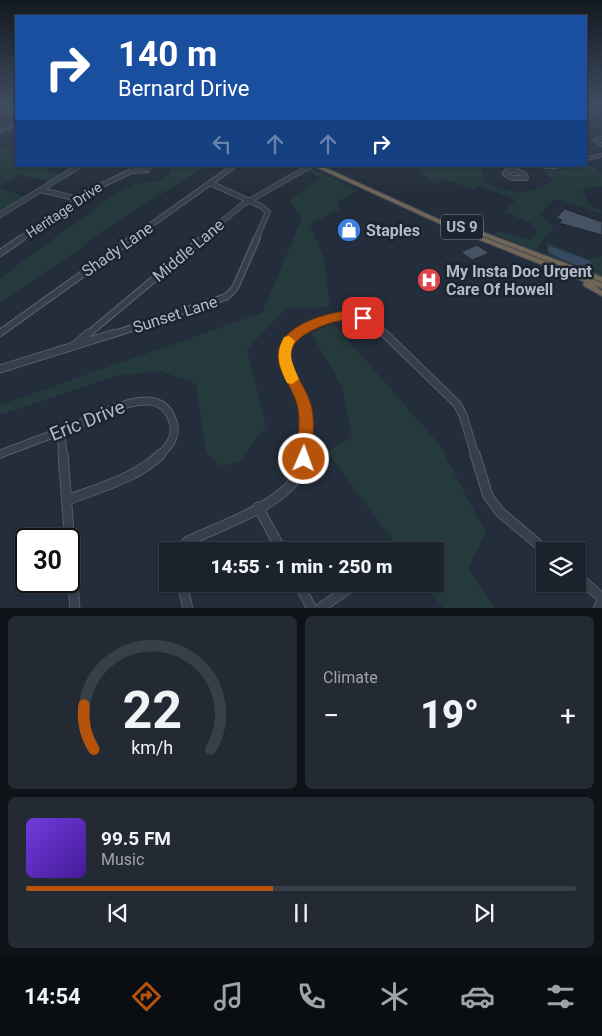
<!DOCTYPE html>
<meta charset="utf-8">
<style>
:root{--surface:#1a222c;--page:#232a34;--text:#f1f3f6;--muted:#9fa4a9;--line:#383f48;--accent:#b45309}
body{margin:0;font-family:Roboto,sans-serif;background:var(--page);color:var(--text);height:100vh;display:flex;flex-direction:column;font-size:19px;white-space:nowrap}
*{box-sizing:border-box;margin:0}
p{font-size:16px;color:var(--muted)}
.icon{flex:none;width:28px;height:28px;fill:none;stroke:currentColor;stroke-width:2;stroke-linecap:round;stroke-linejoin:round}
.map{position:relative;height:608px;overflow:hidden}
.panel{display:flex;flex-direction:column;gap:8px;padding:8px;background:#0e1318;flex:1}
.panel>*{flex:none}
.guide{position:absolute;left:15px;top:15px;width:572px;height:152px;border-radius:0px;box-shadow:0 1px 4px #0004,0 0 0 1px var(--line);background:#1a4fa0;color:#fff;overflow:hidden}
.fabs{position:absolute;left:536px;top:542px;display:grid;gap:10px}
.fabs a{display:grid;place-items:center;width:50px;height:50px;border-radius:0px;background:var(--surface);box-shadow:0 1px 4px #0004,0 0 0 1px var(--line);font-size:25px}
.speed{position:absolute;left:15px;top:528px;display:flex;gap:10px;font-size:25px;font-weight:700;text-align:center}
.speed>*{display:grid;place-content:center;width:65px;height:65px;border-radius:50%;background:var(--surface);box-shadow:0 1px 4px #0004,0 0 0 1px var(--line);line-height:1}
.speed .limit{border:2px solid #111;border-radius:8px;background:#fff;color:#111}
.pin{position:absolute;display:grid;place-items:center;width:42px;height:42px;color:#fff;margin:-21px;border-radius:10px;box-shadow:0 2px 8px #0006}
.me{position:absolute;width:55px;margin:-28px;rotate:2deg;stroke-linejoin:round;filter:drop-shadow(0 0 4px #0008)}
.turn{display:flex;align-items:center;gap:18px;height:105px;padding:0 20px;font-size:22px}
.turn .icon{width:65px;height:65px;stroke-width:2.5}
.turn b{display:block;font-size:35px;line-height:42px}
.lanes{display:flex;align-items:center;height:48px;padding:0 20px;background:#0003;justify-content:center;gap:25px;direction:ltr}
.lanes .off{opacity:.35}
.big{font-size:38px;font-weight:800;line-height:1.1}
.panel .card{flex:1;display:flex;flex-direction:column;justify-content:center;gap:8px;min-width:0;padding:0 18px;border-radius:8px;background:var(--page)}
.panel .dial{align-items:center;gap:0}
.dial svg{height:130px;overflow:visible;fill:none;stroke:var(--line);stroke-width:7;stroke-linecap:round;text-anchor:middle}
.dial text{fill:var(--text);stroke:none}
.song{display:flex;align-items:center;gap:15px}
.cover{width:60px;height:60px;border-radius:8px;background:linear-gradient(135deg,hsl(260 70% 55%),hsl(260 70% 35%))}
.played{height:5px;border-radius:2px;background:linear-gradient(90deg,var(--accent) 45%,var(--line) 45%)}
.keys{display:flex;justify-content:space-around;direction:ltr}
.heat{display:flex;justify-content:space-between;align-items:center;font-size:28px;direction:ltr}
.panel .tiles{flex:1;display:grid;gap:8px;grid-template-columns:1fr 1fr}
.card:last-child{grid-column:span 2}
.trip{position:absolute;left:159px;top:542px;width:285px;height:50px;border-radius:0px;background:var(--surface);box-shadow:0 1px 4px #0004,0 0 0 1px var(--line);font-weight:800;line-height:50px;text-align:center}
.tabs{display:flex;height:80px;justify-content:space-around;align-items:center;background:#0a0e12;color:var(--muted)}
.tabs .icon{width:35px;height:35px}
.tabs .active{color:var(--accent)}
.tabs b{font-size:22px;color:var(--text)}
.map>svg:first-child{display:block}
.green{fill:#253a3c}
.water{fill:#374962}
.building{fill:#465262;stroke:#1e2632}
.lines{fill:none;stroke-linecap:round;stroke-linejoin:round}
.minor-far4-casing{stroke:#555d69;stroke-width:4.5}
.minor-far3-casing{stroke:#555d69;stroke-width:6}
.minor-far2-casing{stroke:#555d69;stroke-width:8}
.minor-far1-casing{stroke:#555d69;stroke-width:9}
.minor-casing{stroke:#555d69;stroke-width:11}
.highway-casing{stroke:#424a56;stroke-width:2}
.minor-far4{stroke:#373f4c;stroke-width:3}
.minor-far3{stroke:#373f4c;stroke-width:4.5}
.minor-far2{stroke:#373f4c;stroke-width:5.5}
.minor-far1{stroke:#373f4c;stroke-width:7}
.minor{stroke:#373f4c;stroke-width:9}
.highway{fill:#716654;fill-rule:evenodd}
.route{fill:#b45309;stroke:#753606}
.slow{fill:#f59e0b}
.labels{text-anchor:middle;stroke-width:5;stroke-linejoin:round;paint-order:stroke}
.far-street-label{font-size:14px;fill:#b2bac7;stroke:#1c2430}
.shield{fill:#1c2430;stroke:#858d9a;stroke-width:1}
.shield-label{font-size:15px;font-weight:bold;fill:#b2bac7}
.poi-label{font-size:16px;font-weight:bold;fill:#b2bac7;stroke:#1c2430;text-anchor:start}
.street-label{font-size:16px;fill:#b2bac7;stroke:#1c2430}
.near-street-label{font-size:19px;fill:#b2bac7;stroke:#1c2430}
</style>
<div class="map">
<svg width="602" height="609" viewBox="0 0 602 609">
<rect width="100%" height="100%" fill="#232d3b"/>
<g class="green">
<path d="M2 148 16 150V166H52L47 171 64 176 53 183 20 174 0 186V149Z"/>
<path d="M170 166H206L96 235 80 249 0 303V278L119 191 134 184 159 181 169 175Z"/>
<path d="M414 166H487L482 169 485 182C513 195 526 195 553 181L542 170 592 166 602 173V187L592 186 582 190 589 205 602 211V214L561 200H554L539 214 554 227 541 242 537 250H533L494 234 498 231 530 240 538 230 531 227 535 225 505 212 515 200 478 185 474 190 445 179 434 184Z"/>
<path d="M308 167 357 190 337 203 340 209 310 224 324 259 330 307 287 308 247 349 266 426 240 462 221 466 206 453 196 384 160 371 116 376 0 415V405L262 313 302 218 289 199 322 178 303 170Z"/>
<path d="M0 188 28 198 0 216Z"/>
<path d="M549 241V243L590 260 602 256V277L547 255V244Z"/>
<path d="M333 323 439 444 486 533 468 568 494 608H443L425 584H435V551H401L327 452 352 437 342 387 311 333Z"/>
</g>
<path class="water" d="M549 246 591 261 592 268C584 269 552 257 548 250Z"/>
<g class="building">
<path d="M565 209 602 222V235L559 223 562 220 556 218Z"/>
<path d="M477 245 489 253 472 260 461 252Z"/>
</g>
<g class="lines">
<g class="minor-far4-casing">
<g id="minor-far4">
<path d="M0 112 16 116"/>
<path d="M586 116 602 108"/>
<path d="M0 131 16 124"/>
<path d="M602 138 595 140 602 145"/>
<path d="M586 159 602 155"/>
</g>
</g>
<g class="minor-far3-casing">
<g id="minor-far3">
<path d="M134 166 131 171 147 170 149 166"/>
<path d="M545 166H556"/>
<path d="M514 170 524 174 526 178H513L505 174 507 171Z"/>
<path d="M210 183 261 206 268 212 256 239"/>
<path d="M41 190 78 199"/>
<path d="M0 215 79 166"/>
<path d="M20 239 90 191 131 171"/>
<path d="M131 239 234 166"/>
<path d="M201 239 242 205 310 166"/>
</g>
</g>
<g class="minor-far2-casing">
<g id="minor-far2">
<path d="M0 253 22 238"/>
<path d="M0 333 133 238"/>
<path d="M87 335 203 238"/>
<path d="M111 335 226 297 235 288 257 238"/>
<path d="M296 335C327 313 357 306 386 335"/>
</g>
</g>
<g class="minor-far1-casing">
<g id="minor-far1">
<path d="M297 333 286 346 285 355 306 412 304 455"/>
<path d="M384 333 457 404 463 415 475 455"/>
<path d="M76 344 89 333"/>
<path d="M0 369 115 333"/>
<path d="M61 432 63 455"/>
<path d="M0 454C24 445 48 436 72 427 99 416 164 375 174 426 176 438 168 447 160 455"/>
</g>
</g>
<g class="minor-casing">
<g id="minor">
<path d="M63 454 75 609"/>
<path d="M475 454 488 496 500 512 546 551"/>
<path d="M67 500C98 488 137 478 161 454"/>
<path d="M258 507 282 551"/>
<path d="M179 551 188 541C220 526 274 508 295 480 301 472 303 463 304 454"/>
<path d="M578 577 602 598"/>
<path d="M182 584 188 609"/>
<path d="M299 584 312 609"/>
<path d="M319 609 355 584"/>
<path d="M598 609 602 601"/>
</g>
</g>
<g class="highway-casing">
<g id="highway">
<path d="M314 166H321L449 224 602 283V288L595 286 602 291V296L584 286 583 284 585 282 445 226Z"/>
<path d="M480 231 602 277V282L478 234V232Z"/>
</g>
</g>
<use href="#minor-far4" class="minor-far4"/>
<use href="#minor-far3" class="minor-far3"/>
<use href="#minor-far2" class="minor-far2"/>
<use href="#minor-far1" class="minor-far1"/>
<use href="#minor" class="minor"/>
<use href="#highway" class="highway"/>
</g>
<linearGradient id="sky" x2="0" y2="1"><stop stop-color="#131920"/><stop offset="0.55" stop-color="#3f4c60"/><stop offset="1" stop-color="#3f4c60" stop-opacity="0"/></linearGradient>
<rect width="602" height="190" fill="url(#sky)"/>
<path class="route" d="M346 311 367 315 368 318 363 322C344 318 332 321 315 329 266 352 305 376 312 409 315 424 312 443 312 459L310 464 304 466 299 464 296 459C297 443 301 424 298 409 296 395 285 380 280 367 267 330 320 314 346 311Z"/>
<path class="slow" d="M289 336 295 341C287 355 293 365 299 379L292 384 287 383C279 366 275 354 284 337Z"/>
<defs>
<g id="shop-disc" transform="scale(1.25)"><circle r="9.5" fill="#3f7fe0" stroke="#1c2430"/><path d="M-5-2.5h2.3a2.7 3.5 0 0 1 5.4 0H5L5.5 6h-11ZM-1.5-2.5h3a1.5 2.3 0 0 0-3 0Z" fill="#fff"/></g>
<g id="hospital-disc" transform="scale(1.25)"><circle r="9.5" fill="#e0444e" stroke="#1c2430"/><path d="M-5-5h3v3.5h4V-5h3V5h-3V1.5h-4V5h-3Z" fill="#fff"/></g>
</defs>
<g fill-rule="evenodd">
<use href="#shop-disc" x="349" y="230"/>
<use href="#hospital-disc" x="429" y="280"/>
</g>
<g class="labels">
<g class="far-street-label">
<text transform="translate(64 210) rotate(-34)" y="5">Heritage Drive</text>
</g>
<rect class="shield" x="441" y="214.5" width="42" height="25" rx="4"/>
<g class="shield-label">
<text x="462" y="232">US 9</text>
</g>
<g class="poi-label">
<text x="366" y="236">Staples</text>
<text x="446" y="277">My Insta Doc Urgent<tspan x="446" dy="18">Care Of Howell</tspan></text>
</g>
<g class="street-label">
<text transform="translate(117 249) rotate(-35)" y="6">Shady Lane</text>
<text transform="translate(188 250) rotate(-40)" y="6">Middle Lane</text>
<text transform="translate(175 314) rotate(-18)" y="6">Sunset Lane</text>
</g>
<g class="near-street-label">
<text transform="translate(87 420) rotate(-22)" y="7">Eric Drive</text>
</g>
</g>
</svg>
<div class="fabs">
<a><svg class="icon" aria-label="layers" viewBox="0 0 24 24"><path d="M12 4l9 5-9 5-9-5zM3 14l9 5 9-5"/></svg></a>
</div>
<div class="speed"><div class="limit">30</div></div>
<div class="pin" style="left:363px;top:318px;background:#d93025"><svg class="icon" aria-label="arrive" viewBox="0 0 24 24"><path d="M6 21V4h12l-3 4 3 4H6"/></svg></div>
<svg class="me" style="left:304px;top:459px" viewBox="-20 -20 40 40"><circle r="17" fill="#b45309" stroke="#fff" stroke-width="3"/><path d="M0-11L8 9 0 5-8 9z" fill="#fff"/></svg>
<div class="trip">14:55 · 1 min · 250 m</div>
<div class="guide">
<div class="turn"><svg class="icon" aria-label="right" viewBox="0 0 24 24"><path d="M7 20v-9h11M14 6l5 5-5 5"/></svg><div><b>140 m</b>Bernard Drive</div></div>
<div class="lanes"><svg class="icon off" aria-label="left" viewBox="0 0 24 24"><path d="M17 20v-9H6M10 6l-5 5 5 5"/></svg><svg class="icon off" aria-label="ahead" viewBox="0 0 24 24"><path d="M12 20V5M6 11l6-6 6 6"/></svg><svg class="icon off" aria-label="ahead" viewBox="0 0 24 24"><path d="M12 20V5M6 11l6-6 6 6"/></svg><svg class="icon" aria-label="right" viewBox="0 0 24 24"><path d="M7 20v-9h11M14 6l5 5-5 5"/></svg></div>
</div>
</div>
<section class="panel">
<div class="tiles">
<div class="card dial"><svg viewBox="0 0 100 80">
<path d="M14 69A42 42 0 1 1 86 69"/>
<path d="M14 69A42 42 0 0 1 8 42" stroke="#b45309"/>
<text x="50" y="56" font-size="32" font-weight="700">22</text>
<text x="50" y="72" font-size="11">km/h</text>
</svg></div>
<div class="card"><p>Climate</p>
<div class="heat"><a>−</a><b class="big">19°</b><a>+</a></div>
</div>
<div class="card">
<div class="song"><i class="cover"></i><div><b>99.5 FM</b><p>Music</p></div></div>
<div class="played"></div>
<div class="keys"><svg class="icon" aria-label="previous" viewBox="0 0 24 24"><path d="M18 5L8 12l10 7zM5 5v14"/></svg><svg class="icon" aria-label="pause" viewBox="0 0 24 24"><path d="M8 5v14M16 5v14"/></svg><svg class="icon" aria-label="next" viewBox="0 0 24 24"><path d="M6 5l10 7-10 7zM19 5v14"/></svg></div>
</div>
</div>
</section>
<nav class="tabs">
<b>14:54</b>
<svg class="icon active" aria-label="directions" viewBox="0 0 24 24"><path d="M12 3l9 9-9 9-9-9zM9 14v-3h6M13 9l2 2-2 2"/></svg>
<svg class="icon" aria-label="music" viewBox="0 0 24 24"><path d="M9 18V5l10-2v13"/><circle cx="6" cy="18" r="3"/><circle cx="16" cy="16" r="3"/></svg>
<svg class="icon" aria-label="phone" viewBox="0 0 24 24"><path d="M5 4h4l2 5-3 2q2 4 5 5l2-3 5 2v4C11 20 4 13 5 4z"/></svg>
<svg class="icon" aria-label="climate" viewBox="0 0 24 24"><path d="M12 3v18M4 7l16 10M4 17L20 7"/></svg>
<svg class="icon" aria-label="car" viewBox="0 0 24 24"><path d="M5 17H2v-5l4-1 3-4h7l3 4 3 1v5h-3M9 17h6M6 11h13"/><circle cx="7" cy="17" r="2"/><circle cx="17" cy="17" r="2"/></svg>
<svg class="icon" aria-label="filters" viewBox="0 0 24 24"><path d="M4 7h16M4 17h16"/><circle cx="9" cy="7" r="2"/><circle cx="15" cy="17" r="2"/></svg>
</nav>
